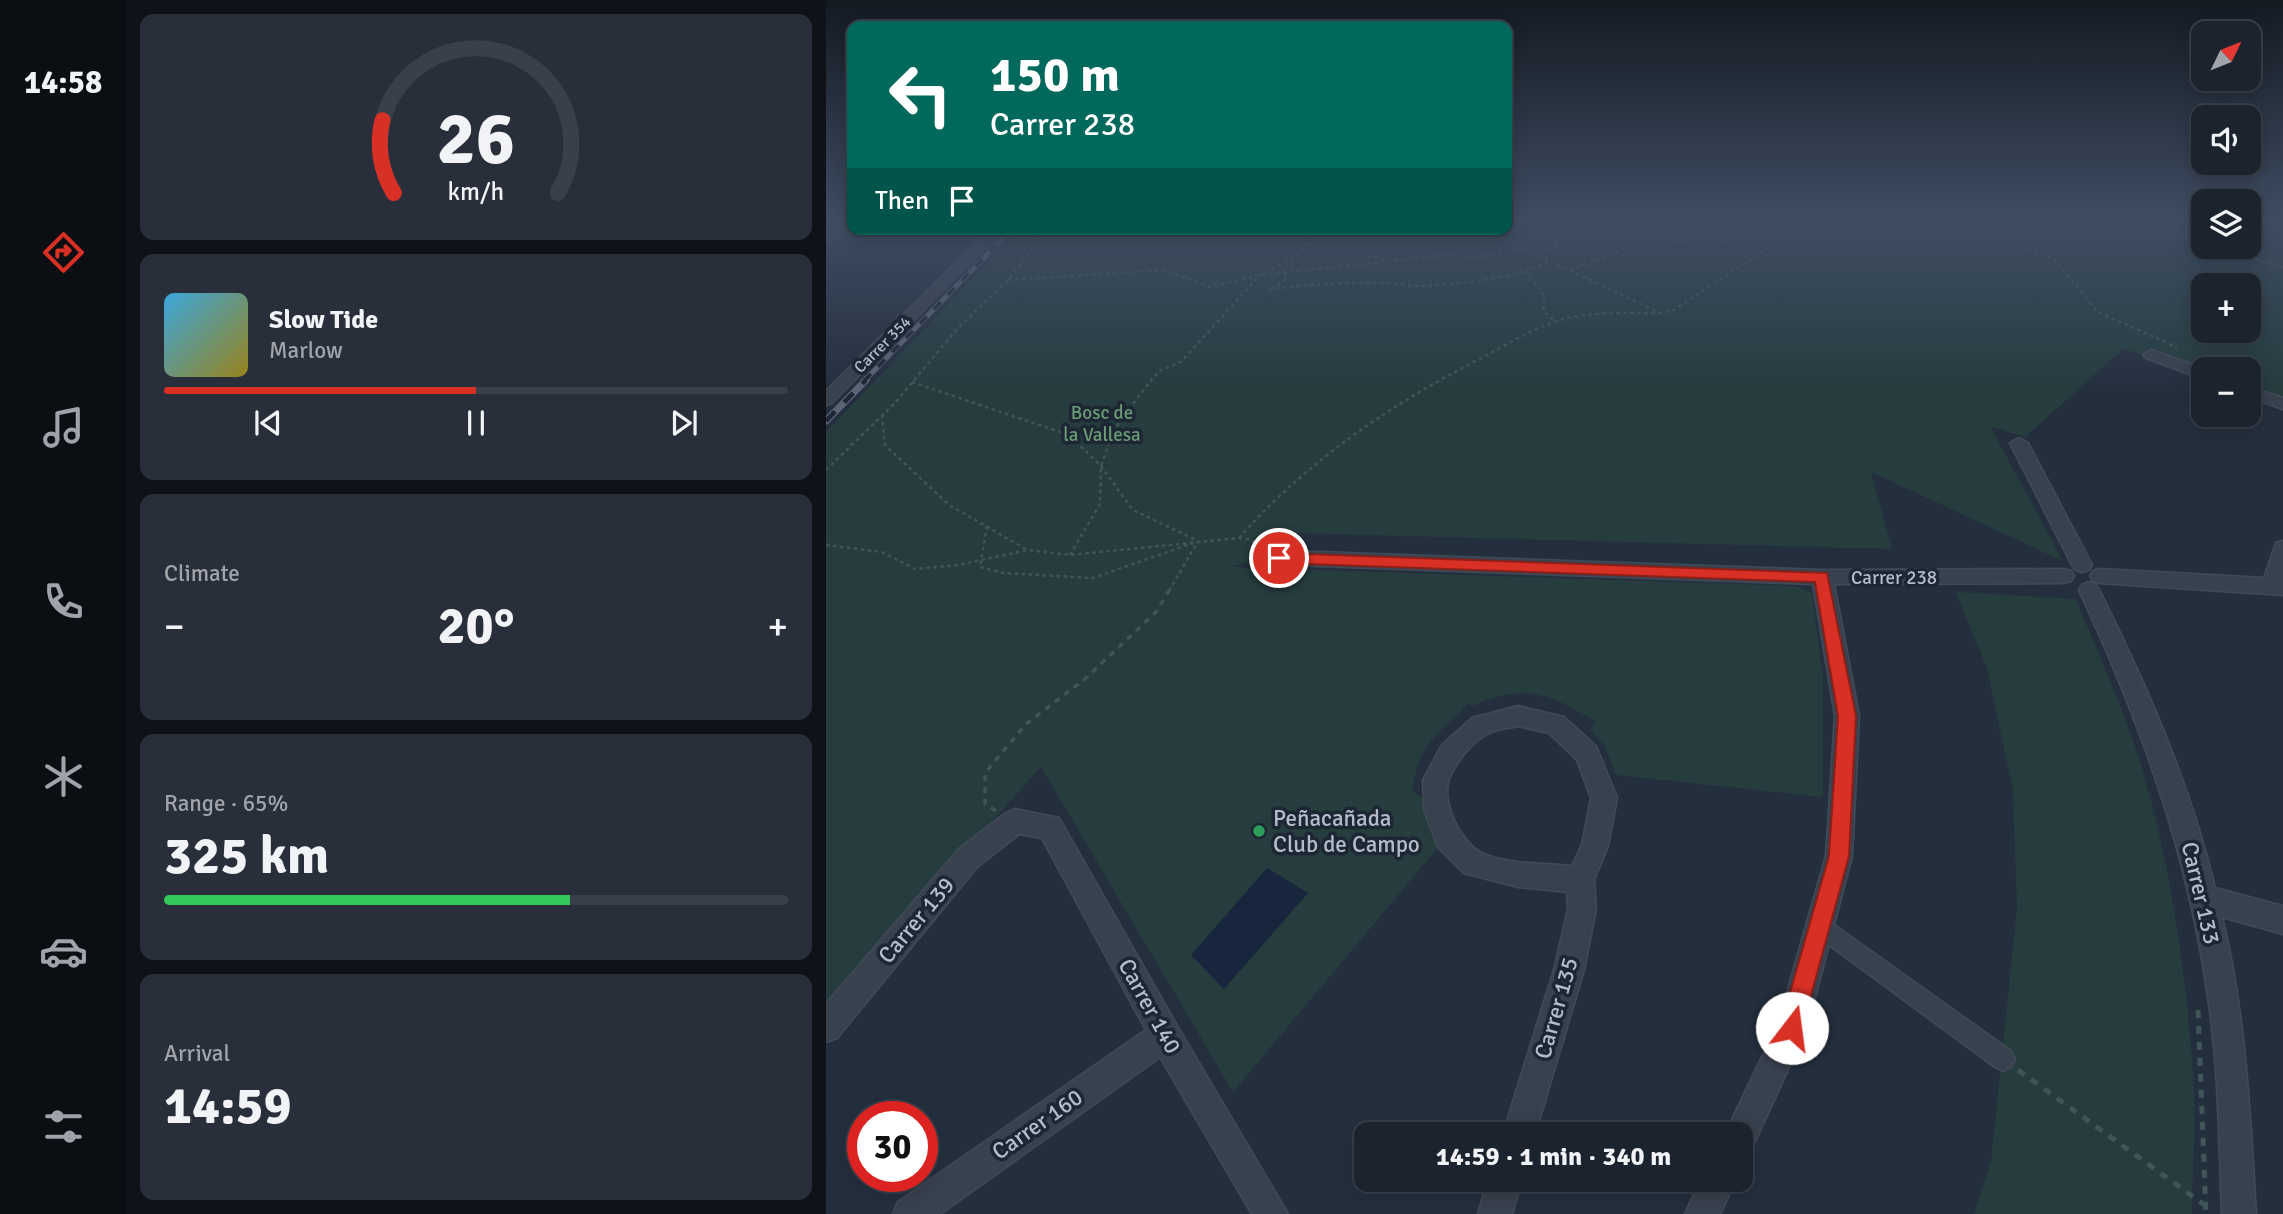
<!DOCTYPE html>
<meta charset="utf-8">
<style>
:root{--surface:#1b232e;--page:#282f3a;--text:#f1f3f6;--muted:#a0a4aa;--line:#39404a;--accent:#d93025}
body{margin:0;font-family:Signika,sans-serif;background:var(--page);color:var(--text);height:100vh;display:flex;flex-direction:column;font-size:26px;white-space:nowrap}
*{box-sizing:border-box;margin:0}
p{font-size:23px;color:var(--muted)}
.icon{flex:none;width:38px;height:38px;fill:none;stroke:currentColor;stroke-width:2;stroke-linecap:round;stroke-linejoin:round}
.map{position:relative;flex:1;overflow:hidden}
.details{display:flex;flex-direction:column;gap:14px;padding:14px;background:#0f1319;width:700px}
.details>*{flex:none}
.hud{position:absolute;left:21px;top:21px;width:665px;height:214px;border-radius:14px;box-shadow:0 4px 18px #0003,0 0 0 2px var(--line);background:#00695c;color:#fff;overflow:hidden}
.needle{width:46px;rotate:47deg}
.buttons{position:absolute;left:1365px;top:21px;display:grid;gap:14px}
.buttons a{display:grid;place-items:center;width:70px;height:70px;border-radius:14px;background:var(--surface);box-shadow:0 4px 18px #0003,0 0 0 2px var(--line);font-size:35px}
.speed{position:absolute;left:21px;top:1101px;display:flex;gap:14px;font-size:35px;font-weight:700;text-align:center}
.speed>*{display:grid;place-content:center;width:91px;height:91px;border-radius:50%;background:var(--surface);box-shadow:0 4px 18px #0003,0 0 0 2px var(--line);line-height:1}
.speed .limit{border:10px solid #d22;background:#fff;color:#111}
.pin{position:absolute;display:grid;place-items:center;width:60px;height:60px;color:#fff;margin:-30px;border:4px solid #fff;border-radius:50%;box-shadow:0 2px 7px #0007}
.me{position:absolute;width:77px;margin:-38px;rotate:15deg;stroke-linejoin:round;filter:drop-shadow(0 0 5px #0008)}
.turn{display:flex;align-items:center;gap:24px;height:147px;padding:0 28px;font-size:32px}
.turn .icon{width:91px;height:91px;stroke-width:2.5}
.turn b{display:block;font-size:49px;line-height:60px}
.then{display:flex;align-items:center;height:66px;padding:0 28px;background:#0003;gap:14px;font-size:26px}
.big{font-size:52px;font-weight:700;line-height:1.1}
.details .widget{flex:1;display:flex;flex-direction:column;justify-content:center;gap:10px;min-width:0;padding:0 24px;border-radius:14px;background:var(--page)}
.details .dial{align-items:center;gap:0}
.dial svg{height:182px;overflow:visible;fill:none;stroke:var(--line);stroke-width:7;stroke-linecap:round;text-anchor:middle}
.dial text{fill:var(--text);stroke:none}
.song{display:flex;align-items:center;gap:21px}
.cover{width:84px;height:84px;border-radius:10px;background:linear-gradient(135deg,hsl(200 70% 55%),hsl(50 70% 35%))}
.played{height:7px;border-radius:4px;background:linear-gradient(90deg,var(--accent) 50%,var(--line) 50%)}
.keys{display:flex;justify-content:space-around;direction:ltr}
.heat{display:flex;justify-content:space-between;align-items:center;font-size:38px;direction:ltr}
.charge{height:10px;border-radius:5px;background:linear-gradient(90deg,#34c759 65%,var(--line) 0)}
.trip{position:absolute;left:528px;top:1122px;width:399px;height:70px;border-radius:14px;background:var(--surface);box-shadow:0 4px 18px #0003,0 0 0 2px var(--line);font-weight:700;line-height:70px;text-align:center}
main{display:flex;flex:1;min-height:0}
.menu{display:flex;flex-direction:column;width:126px;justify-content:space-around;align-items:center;background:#0b0e12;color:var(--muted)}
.menu .icon{width:49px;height:49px}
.menu .current{color:var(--accent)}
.menu b{font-size:32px;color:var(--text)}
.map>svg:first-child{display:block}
.green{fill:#263c3f;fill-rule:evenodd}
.water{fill:#17263c}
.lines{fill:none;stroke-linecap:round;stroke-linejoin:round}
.pedestrian-casing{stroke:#414a57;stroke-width:3}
.minor-casing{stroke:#414a57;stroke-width:3}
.path-far2{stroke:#3f5557;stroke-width:2.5;stroke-dasharray:3.5 3.5;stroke-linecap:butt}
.path-far1{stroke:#3f5557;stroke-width:3.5;stroke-dasharray:6 6;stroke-linecap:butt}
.path{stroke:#3f5557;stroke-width:5;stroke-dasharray:8 8;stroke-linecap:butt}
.pedestrian{fill:#38414e;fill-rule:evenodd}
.minor{fill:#38414e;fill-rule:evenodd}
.rail-far1-casing{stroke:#5a6575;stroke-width:5}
.rail-casing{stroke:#5a6575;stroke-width:7}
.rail-far1{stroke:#1d2633;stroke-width:3.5;stroke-dasharray:10;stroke-linecap:butt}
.rail{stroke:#1d2633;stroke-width:4.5;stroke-dasharray:13;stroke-linecap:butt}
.route{fill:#d93025;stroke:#8d1f18;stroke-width:2}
.leisure-dot{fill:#2e9e5b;stroke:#1d2633;stroke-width:2.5}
.labels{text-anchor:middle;stroke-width:7;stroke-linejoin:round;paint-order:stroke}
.far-street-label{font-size:16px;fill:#b4bcc9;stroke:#1d2633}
.park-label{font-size:19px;fill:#6b9a76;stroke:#1d2633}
.street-label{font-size:19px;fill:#b4bcc9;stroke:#1d2633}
.near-poi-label{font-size:23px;fill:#b4bcc9;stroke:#1d2633;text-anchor:start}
.near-street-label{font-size:23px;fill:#b4bcc9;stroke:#1d2633}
</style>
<main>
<nav class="menu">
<b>14:58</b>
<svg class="icon current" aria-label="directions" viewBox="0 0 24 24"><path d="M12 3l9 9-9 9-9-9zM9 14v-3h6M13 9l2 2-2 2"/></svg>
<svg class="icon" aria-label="music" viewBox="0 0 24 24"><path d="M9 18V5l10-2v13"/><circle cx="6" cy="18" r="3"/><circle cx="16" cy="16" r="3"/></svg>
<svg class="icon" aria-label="phone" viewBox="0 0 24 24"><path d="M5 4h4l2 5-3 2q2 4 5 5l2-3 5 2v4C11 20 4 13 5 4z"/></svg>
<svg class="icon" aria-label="climate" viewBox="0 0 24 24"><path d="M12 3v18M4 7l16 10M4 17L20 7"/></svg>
<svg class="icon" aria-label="car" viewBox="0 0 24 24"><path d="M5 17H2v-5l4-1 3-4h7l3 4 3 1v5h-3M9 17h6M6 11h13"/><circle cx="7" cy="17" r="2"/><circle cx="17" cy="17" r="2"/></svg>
<svg class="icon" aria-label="filters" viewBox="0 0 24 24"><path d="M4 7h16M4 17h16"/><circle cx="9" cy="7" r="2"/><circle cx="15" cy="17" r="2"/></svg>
</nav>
<section class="details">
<div class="widget dial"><svg viewBox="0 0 100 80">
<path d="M14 69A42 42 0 1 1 86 69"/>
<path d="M14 69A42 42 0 0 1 9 37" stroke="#d93025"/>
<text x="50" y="56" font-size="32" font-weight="700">26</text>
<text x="50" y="72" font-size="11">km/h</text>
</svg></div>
<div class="widget">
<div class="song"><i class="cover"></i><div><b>Slow Tide</b><p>Marlow</p></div></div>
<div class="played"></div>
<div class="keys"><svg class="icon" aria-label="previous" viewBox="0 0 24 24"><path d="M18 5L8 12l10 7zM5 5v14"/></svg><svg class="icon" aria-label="pause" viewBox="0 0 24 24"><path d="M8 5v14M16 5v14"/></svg><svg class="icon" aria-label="next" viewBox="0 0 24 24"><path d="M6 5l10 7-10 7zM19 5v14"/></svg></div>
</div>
<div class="widget"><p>Climate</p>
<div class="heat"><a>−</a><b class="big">20°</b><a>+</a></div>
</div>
<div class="widget"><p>Range · 65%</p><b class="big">325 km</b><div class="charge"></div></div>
<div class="widget"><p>Arrival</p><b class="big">14:59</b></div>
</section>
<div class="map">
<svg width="1457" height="1214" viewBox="0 0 1457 1214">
<rect width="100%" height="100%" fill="#242f3e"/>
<g class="green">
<path d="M681 220H1377V247H1423V220H1457V399L1423 380V369H1367L1297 349 1199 437 1164 426 1237 561 1045 472 1066 549 466 533 450 553 405 567 970 586 986 593 997 678V797L790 775 778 745 764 730 770 722C725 694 697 682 646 706L642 704C613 734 590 744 587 792L600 800 619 844 609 851 407 1092 215 767 0 1007V432L194 229H681ZM1377 285H1423V331H1377Z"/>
<path d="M1130 592 1250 599C1273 656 1300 713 1317 772 1347 874 1361 982 1368 1087 1370 1129 1366 1172 1366 1214H1148L1165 1161 1191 909 1187 791 1161 668Z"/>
</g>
<path class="water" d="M441 868 482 893 398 989 365 955Z"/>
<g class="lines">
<g class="pedestrian-casing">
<path id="pedestrian" d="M994 915 1185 1051 1189 1059 1185 1067 1177 1071 1169 1067 987 933 983 926 987 919Z"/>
</g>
<g class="minor-casing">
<g id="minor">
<path d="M19 220H26V226L0 244V234Z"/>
<path d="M164 229H177L6 403 0 405V391Z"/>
<path d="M1325 350 1379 369 1377 379 1320 358 1317 355Z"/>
<path d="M1423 386 1457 398V409L1423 397Z"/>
<path d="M1193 438 1202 443 1266 565 1263 570 1256 572 1249 570 1246 565 1184 443Z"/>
<path d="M1457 541V595L1274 583 1267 581 1264 576 1267 571 1274 569 1438 578 1450 543Z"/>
<path d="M435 550 996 570 1238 569 1245 571 1248 576 1245 581 1238 583 1008 584 1033 716 1026 856 981 1028 927 1146 915 1150V1134H899L952 1024 1000 856 1009 716 987 584 435 564 428 562 425 557 428 552Z"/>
<path d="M1263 582 1270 585 1273 590C1321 686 1364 784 1389 888L1457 906V934L1396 917C1420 1015 1424 1114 1430 1214H1396C1393 1142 1393 1069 1382 997 1362 854 1314 720 1253 590L1256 585Z"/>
<path d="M692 706 738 717 770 746 791 798 782 846 768 880 770 909 758 970 709 1134H677L728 970 742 909 741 892 692 887 638 873 612 847 598 809 597 780 616 745 646 718ZM692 726 723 733 751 760 765 798 756 845 746 866C718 863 682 865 656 853 634 843 615 801 623 779 629 763 646 742 661 734 669 729 683 728 692 726Z"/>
<path d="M189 809 233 818 350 1024 462 1214H426L334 1057 114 1214H67L72 1202 320 1030 216 838 193 834 151 867 11 1038 0 1042V1004L133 849 180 813Z"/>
<path d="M662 1180H696L686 1214H652Z"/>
<path d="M875 1180H910L894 1214H859Z"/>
</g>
</g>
<g class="path-far2">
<path d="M742 220 755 221"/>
<path d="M1138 220 1227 258 1272 312 1351 347"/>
<path d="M1300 220 1377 243"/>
<path d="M481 244 526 247 544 257 562 260"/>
<path d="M1389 247 1457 267"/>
<path d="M744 270 804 247 849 242 897 243 963 220 973 221 974 225 966 232 848 310 834 313"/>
<path d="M699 271 717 292C721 309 711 309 729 321"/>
<path d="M460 272 458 281 442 290C481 284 520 282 560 283 571 283 581 286 592 286 634 284 685 280 723 261"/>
<path d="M182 280 339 270 384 287 434 275 620 255 652 257 731 242"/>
<path d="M86 382 243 435 275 466 307 510 370 540"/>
<path d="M56 415 59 445 123 505 200 549"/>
<path d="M0 470 69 403 129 331 182 280 222 229"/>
<path d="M161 526 154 567 177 573 267 578 367 543"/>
<path d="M413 538C483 459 567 403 661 355 686 342 711 326 738 319 769 311 802 313 834 313L713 256 763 220"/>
<path d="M0 545 56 552 89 569 132 565 202 550 244 555 413 538 426 540 428 544"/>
<path d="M244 555 274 504 275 466 288 430 315 393 333 371 355 362 434 275 467 259 485 240 503 229"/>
<path d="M343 591 372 541"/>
</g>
<path class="path-far1" d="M170 811 159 804V773L200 724 259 679 330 612 344 589"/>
<g class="path">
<path d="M1372 1010 1380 1214"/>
<path d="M1192 1070 1380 1206"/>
</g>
<use href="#pedestrian" class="pedestrian"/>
<use href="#minor" class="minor"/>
<g class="rail-far1-casing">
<path id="rail-far1" d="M38 381 186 229"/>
</g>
<g class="rail-casing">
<path id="rail" d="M0 421 40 380"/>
</g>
<use href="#rail-far1" class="rail-far1"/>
<use href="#rail" class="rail"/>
</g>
<linearGradient id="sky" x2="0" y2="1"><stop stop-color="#141a22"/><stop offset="0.56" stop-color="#3f4d63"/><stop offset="1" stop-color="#3f4d63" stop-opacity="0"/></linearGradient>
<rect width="1457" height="390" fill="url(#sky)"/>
<path class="route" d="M453 553 1001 573 1030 716 1023 856 974 1036 966 1040 958 1036 954 1028 1003 856 1012 716 989 582 453 563 445 558Z"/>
<circle class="leisure-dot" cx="433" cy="831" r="7"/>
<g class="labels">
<g class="far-street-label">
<text transform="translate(56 344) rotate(-45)" y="6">Carrer 354</text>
</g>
<g class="park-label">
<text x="276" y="419">Bosc de<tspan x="276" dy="22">la Vallesa</tspan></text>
</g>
<g class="street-label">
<text x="1068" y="584">Carrer 238</text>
</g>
<g class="near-poi-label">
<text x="447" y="826">Peñacañada<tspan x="447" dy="26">Club de Campo</tspan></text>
</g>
<g class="near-street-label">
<text transform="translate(1375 893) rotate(77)" y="8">Carrer 133</text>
<text transform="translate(90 920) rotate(-50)" y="8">Carrer 139</text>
<text transform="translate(324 1006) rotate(61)" y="8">Carrer 140</text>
<text transform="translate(730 1008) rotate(-74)" y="8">Carrer 135</text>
<text transform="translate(211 1124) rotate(-35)" y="8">Carrer 160</text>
</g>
</g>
</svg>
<div class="buttons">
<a><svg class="needle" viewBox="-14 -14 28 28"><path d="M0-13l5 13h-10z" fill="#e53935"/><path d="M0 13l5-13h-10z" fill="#a0a4aa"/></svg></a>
<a><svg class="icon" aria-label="sound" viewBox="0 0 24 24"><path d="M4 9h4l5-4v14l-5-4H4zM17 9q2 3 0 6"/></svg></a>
<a><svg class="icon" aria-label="layers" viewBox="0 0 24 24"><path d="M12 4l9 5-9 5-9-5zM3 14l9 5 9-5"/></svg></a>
<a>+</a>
<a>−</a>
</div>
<div class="speed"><div class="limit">30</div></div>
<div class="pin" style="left:453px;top:558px;background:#d93025"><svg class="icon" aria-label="arrive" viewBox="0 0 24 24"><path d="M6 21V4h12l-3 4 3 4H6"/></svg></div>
<svg class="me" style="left:966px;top:1028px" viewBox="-20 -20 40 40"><circle r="19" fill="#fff"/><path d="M0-13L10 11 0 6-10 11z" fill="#d93025"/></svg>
<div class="trip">14:59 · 1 min · 340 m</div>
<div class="hud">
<div class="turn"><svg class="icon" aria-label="left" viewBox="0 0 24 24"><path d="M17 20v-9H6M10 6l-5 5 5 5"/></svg><div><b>150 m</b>Carrer 238</div></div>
<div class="then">Then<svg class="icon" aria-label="arrive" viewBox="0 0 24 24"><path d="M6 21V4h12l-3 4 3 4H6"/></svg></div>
</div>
</div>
</main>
